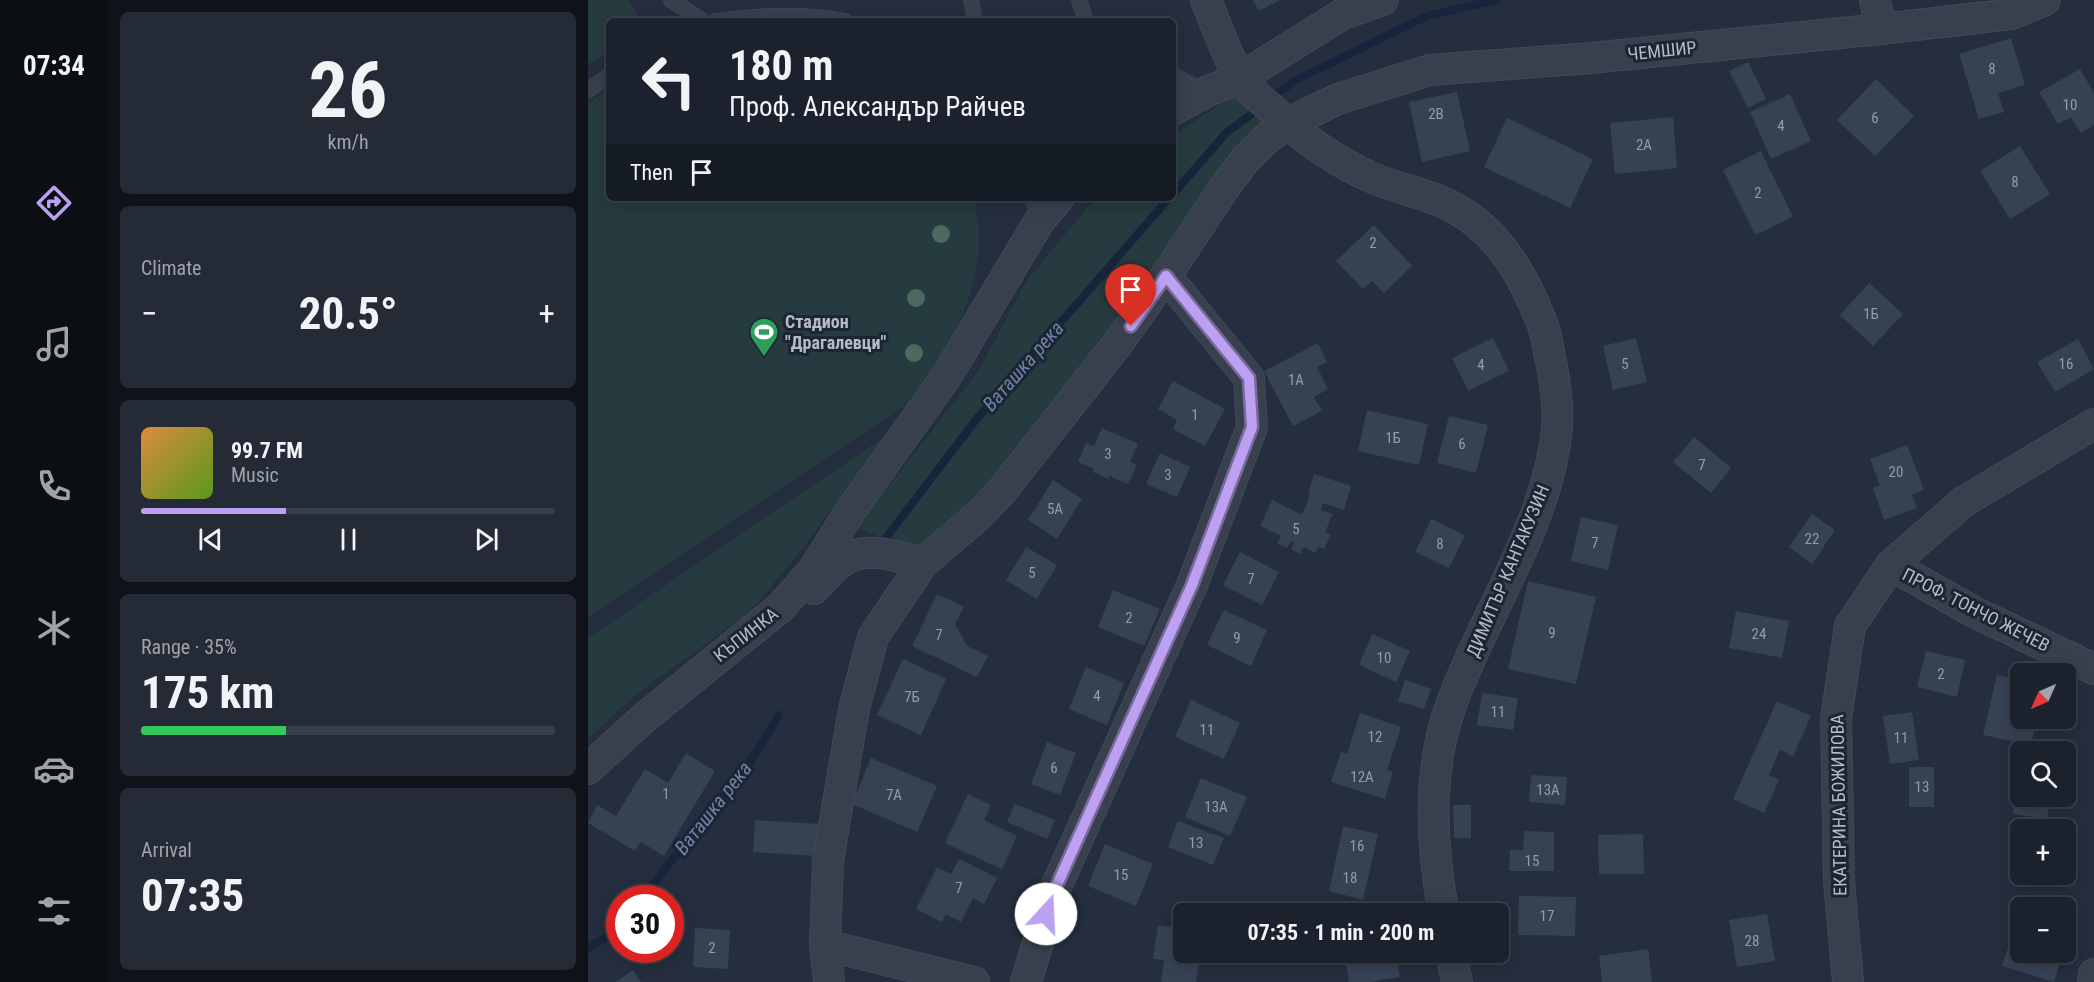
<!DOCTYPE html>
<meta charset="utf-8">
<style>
:root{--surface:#1b222e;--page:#242a36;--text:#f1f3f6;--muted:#a0a4aa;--line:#393f4a;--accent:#bca0f2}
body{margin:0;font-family:"Roboto Condensed",sans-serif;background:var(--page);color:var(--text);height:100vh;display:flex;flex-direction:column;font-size:22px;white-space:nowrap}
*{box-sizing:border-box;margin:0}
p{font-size:20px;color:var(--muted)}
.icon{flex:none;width:33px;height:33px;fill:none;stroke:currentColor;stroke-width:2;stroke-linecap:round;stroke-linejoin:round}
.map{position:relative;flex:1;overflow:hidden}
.drawer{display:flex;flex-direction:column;gap:12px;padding:12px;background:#0f1319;width:480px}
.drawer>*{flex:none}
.hud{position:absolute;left:18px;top:18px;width:570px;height:183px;border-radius:9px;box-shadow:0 3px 15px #0003,0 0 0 2px var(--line);background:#1b222e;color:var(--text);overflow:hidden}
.needle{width:39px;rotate:225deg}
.controls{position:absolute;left:1422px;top:663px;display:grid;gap:12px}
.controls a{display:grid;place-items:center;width:66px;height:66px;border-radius:9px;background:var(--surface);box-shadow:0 3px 15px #0003,0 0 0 2px var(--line);font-size:30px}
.speed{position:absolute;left:18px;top:885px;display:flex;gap:12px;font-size:30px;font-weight:700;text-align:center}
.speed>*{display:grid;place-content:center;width:78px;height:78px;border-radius:50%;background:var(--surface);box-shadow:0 3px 15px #0003,0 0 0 2px var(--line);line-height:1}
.speed .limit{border:9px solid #d22;background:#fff;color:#111}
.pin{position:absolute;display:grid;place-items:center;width:51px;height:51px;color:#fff;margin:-62px -26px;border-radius:50% 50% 50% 0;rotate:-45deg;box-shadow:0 0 6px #0007}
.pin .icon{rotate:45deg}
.me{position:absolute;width:66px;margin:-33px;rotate:20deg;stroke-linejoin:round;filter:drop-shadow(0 0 4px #0008)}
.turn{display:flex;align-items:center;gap:21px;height:126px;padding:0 24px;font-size:27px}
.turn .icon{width:78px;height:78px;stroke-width:2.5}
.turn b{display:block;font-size:42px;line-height:51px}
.then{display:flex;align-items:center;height:57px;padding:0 24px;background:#0003;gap:12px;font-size:22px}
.big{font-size:45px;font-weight:700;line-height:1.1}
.drawer .widget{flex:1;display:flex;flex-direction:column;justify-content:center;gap:9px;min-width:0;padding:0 21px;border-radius:9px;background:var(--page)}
.drawer .dial{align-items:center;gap:0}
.dial b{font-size:78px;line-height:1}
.song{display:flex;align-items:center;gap:18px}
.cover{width:72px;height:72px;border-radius:9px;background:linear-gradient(135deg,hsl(30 70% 55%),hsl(90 70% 35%))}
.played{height:6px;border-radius:3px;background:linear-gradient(90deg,var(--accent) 35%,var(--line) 35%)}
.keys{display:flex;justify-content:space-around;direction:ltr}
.heat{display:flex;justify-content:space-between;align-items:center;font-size:33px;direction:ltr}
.charge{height:9px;border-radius:4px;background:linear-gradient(90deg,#34c759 35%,var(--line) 0)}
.trip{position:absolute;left:585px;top:903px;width:336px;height:60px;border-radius:9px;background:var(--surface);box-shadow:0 3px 15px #0003,0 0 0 2px var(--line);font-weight:700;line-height:60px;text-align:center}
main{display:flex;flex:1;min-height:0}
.tabs{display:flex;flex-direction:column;width:108px;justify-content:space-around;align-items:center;background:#0b0e12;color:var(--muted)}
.tabs .icon{width:42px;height:42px}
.tabs .current{color:var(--accent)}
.tabs b{font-size:27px;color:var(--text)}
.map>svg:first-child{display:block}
.green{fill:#263b3f}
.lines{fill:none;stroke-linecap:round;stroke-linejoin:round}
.stream{stroke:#17253c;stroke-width:8}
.building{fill:#364254}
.lane-casing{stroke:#414957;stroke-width:16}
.street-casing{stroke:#414957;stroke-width:32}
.lane{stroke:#38404e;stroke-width:15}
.street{stroke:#38404e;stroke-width:30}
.tree{fill:#4b695d}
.route-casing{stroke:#7a689d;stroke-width:15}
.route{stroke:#bca0f2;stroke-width:10}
.labels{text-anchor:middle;stroke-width:6;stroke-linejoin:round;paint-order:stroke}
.number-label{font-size:15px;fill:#929baa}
.street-label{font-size:18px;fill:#b4bbc9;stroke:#1d2533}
.poi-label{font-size:18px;font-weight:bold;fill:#b4bbc9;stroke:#1d2533;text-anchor:start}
.water-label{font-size:20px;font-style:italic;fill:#6d84a8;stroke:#1d2533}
</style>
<main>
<nav class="tabs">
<b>07:34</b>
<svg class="icon current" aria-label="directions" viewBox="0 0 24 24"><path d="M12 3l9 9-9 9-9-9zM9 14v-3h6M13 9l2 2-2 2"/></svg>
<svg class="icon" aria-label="music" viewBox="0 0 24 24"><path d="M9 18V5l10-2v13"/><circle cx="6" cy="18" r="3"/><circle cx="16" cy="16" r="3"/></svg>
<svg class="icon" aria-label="phone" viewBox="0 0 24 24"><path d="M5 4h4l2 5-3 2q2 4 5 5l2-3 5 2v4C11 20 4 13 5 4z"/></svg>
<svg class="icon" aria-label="climate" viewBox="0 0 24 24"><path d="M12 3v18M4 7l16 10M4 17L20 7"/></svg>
<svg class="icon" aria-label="car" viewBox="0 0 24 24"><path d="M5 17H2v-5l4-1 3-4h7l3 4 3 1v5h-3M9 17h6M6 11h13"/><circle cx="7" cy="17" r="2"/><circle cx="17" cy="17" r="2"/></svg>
<svg class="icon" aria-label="filters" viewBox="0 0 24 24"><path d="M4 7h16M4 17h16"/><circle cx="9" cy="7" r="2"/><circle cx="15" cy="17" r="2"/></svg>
</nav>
<section class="drawer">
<div class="widget dial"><b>26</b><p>km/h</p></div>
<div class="widget"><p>Climate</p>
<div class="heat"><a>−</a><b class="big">20.5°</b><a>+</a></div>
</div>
<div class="widget">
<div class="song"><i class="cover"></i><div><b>99.7 FM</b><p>Music</p></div></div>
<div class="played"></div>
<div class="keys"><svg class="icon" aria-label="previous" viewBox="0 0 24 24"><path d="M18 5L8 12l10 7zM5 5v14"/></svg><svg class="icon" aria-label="pause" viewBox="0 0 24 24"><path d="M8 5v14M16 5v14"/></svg><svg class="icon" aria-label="next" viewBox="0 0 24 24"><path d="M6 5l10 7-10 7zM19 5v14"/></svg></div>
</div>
<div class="widget"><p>Range · 35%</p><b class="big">175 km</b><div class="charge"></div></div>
<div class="widget"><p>Arrival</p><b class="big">07:35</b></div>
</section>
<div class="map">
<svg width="1506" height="982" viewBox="0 0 1506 982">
<rect width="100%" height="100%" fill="#242e3e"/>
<g class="green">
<path d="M0 0H40L53 21H21V52L0 64Z"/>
<path d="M21 90V198H387C389 216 392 235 390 254 385 311 352 363 316 406L0 617V103Z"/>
<path d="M646 96 679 127 507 356 380 512 330 554 269 527 391 370 439 280 498 209 510 198H585V135Z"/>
<path d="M296 437 215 548 161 613 47 695 0 739V638Z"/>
</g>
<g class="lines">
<g class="stream">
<path d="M681 100 706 81 839 16 908 0"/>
<path d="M585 194 639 132 672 108"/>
<path d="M297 539 387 421 581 198"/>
<path d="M54 898 160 765 191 715"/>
<path d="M0 948 24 934 32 925"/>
</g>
</g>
<g class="building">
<path d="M665 0H692L671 11Z"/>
<path d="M1423 38 1437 85 1410 93 1416 112 1391 119 1371 54Z"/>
<path d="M1160 62 1178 99 1160 108 1141 71Z"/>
<path d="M1492 69 1506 93V125L1493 133 1483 117 1470 124 1451 92Z"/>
<path d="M1288 79 1326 116 1287 156 1249 120Z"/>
<path d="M869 92 882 151 834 162 821 102Z"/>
<path d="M1202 94 1223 141 1183 159 1162 112Z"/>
<path d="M1085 117 1089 168 1027 174 1022 123Z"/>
<path d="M919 118 1005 159 982 208 896 167Z"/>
<path d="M1432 146 1462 194 1422 219 1392 171Z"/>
<path d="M1173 151 1205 217 1167 235 1135 170Z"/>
<path d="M786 225 824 266 796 293 784 281 775 289 748 261Z"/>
<path d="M1281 283 1315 314 1285 346 1252 315Z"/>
<path d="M905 338 921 371 880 391 864 358Z"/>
<path d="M1048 338 1059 382 1025 390 1015 346Z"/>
<path d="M1490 339 1506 369 1467 392 1449 362Z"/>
<path d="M730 343 739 362 729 367 740 389 726 397 734 411 705 426 676 371Z"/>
<path d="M585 381 637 409 617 446 585 429 589 420 570 409Z"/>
<path d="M779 410 840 424 831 465 770 451Z"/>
<path d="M861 416 900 425 888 473 849 463Z"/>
<path d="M514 428 550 444 542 462 549 465 540 484 522 476 520 479 505 472 506 469 490 462 498 443 506 446Z"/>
<path d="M1106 437 1143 468 1123 493 1085 462Z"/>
<path d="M1319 445 1336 490 1324 495 1329 508 1296 520 1285 488 1292 485 1282 459Z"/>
<path d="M572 453 602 467 589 497 558 484Z"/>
<path d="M726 474 763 486 756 510 735 503 733 510 745 514 737 532 743 535 736 549 730 547 727 553 715 547 712 554 703 549 706 543 703 541 699 548 689 543 693 536 672 526 684 500 714 515 719 504 722 493 720 492Z"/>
<path d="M465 480 494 499 469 539 440 520Z"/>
<path d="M1224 514 1247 530 1224 564 1201 547Z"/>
<path d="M993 517 1030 525 1020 570 983 561Z"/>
<path d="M843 519 877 535 861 568 827 552Z"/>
<path d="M438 547 469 565 449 599 418 580Z"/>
<path d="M652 552 691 572 674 605 635 585Z"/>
<path d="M940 581 1008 597 988 684 920 669Z"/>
<path d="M525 590 572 609 556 646 510 627Z"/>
<path d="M349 594 376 607 367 624 379 646 400 656 389 677 324 646Z"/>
<path d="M636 610 679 630 663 666 619 645Z"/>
<path d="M1148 611 1201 621 1194 658 1141 648Z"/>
<path d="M784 634 822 651 808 682 771 665Z"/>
<path d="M1338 651 1377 660 1369 697 1329 687Z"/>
<path d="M315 659 358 679 333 735 289 715Z"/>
<path d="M498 667 536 683 519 725 481 709Z"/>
<path d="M1409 675 1432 680V718H1449L1443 745 1395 735Z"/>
<path d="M817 680 843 689 836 709 810 701Z"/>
<path d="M894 693 930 698 925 730 889 725Z"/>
<path d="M603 700 652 723 636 759 587 737Z"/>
<path d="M1189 701 1223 716 1205 756 1192 750 1181 775 1191 780 1176 813 1145 799Z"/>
<path d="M1324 712 1331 760 1302 764 1295 716Z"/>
<path d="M772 713 813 727 799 770 805 772 797 799 743 782 753 752 759 754Z"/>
<path d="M459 742 488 753 472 795 443 784Z"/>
<path d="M98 753 127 771 76 856 53 842 47 851 0 823 9 805 28 816 57 769 80 783Z"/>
<path d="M283 758 349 786 329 832 264 804Z"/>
<rect x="1321" y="767" width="25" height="40"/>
<path d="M1431 774 1432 796H1462L1459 819 1425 814Z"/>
<path d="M943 775 979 777 977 805 941 802Z"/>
<path d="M613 778 659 797 642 836 597 817Z"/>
<path d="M380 794 403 805 396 820 429 836 414 869 357 843Z"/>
<path d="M427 804 467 820 459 839 419 822Z"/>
<path d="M865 805H883V838H866Z"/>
<path d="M167 820 231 824 229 856 165 852Z"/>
<path d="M590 821 636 838 625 865 580 847Z"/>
<path d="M755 826 790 834 775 900 741 891Z"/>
<path d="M936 831 966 832V871H921L922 850H935Z"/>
<path d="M1055 834 1056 874H1011L1010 835Z"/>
<path d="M517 844 565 864 548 906 500 886Z"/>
<path d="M371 859 409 878 396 904 385 898 373 922 358 914 354 922 328 909 349 867 363 874Z"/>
<path d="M931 896 988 897 987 936 930 935Z"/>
<path d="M1436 899 1461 907V908H1434Z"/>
<path d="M1432 912V952H1475L1466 982 1414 966Z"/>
<path d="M1478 913 1488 916 1478 945Z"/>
<path d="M1179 914 1187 961 1149 967 1141 920Z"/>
<path d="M570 925 596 929V952H613L608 982H573L576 960 565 959Z"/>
<path d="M107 928 142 930 140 969 105 967Z"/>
<path d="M1060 949 1064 982H1014L1011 956Z"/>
<path d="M765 952H807L812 977 782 982H761L756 954Z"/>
<path d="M45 970 53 982H28Z"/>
</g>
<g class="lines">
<g class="lane-casing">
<g id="lane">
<path d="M83 0 115 21"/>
<path d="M383 0 387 21"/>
<path d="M491 0 498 21"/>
<path d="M127 21C171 16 214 12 257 21"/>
<path d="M585 75 618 92"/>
<path d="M0 90 21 76"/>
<path d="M444 198 452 220"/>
</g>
</g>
<g class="street-casing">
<g id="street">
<path d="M618 0C628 24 638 54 651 76 659 90 675 101 686 111 715 139 751 163 787 179 814 190 845 195 870 210 913 235 937 279 954 323 959 335 960 349 963 361 967 382 971 406 969 427 961 523 895 616 863 705 839 771 843 846 856 914"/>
<path d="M1287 0 1293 29"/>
<path d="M585 110 618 92 652 78 753 15 795 0"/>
<path d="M1303 565 1386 612 1506 669"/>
<path d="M226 589C234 581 241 572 249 565 275 543 306 556 335 563"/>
<path d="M0 769 56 718 193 607 226 569 263 510 358 377 452 220 471 198"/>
<path d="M237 945 386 982"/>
<path d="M863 952 869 982"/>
<path d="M241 982 237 945 240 861 266 709 285 637 335 563 390 516 414 491 531 342 578 276 636 188 658 159 676 141 698 124 750 99 842 70 1003 58 1293 29 1424 14 1457 0"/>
<path d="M438 982 464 896 604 585 664 427 661 378 578 276"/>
<path d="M1260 982 1251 882 1248 718 1262 626 1303 565 1375 502 1506 424"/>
<path d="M1505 982 1506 974"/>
</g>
</g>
<use href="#lane" class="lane"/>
<use href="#street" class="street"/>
</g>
<g class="tree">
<circle cx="353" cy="234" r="9"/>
<circle cx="328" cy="298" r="9"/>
<circle cx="326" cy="353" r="9"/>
</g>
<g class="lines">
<g class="route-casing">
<path id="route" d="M458 914 464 896 604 585 664 427 661 378 578 276 543 326"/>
</g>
<use href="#route" class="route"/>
</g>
<defs>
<g id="stadium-pin" transform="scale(1.5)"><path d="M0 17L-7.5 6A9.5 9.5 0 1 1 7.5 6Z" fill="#2e9e5b" stroke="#1d2533"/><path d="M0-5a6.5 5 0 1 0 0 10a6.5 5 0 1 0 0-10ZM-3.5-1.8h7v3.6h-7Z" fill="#fff"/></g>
</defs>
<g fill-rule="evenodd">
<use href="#stadium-pin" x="176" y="332"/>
</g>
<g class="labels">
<g class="number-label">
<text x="1404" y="74">8</text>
<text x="1482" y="110">10</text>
<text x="848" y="119">2В</text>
<text x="1287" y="123">6</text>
<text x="1193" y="131">4</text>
<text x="1056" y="150">2А</text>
<text x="1427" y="187">8</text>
<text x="1170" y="198">2</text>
<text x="785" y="248">2</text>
<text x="1283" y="319">1Б</text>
<text x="1037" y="369">5</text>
<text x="1478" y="369">16</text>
<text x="893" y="370">4</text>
<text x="708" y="385">1А</text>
<text x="607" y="420">1</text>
<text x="805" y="443">1Б</text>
<text x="874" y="449">6</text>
<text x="520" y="459">3</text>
<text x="1114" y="470">7</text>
<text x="1308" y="477">20</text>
<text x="580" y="480">3</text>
<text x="467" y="514">5А</text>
<text x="708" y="534">5</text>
<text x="1224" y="544">22</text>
<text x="1007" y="548">7</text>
<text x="852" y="549">8</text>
<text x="444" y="578">5</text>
<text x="663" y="584">7</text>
<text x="541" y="623">2</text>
<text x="964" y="638">9</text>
<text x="1171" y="639">24</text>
<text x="351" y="640">7</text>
<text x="649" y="643">9</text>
<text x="796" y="663">10</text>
<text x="1353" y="679">2</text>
<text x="509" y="701">4</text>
<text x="324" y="702">7Б</text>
<text x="910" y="717">11</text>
<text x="619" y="735">11</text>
<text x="787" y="742">12</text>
<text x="1313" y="743">11</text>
<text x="466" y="773">6</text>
<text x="774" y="782">12А</text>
<text x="1334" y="792">13</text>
<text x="960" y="795">13А</text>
<text x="78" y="799">1</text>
<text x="306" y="800">7А</text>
<text x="628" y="812">13А</text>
<text x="608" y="848">13</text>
<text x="769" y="851">16</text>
<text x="944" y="866">15</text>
<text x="533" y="880">15</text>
<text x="762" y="883">18</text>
<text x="371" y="893">7</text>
<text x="959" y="921">17</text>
<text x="1164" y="946">28</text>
<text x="124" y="953">2</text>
</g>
<g class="street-label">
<text transform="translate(1074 51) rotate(-6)" y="6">ЧЕМШИР</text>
<text transform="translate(920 571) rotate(-67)" y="6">ДИМИТЪР КАНТАКУЗИН</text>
<text transform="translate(1388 610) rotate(27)" y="6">ПРОФ. ТОНЧО ЖЕЧЕВ</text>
<text transform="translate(158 635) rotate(-38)" y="6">КЪПИНКА</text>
<text transform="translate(1251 805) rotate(-91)" y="6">ЕКАТЕРИНА БОЖИЛОВА</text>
</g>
<g class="poi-label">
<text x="197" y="328">Стадион<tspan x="197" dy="21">"Драгалевци"</tspan></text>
</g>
<g class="water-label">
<text transform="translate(435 366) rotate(-49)" y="7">Ваташка река</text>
<text transform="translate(125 808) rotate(-52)" y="7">Ваташка река</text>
</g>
</g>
</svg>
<div class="controls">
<a><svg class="needle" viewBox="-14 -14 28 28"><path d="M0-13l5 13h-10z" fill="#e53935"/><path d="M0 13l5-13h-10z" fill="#a0a4aa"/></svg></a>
<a><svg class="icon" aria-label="search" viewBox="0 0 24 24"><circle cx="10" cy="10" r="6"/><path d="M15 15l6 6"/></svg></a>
<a>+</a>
<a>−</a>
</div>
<div class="speed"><div class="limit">30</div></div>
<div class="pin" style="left:543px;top:326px;background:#d93025"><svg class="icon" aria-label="arrive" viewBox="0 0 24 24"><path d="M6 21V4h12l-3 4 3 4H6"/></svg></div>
<svg class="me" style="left:458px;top:914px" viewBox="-20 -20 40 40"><circle r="19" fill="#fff"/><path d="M0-13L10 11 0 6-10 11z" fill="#bca0f2"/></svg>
<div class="trip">07:35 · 1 min · 200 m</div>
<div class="hud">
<div class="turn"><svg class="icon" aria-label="left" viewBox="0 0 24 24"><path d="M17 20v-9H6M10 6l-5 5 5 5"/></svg><div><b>180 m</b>Проф. Александър Райчев</div></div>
<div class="then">Then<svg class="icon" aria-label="arrive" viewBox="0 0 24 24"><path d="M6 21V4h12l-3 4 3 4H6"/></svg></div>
</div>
</div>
</main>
